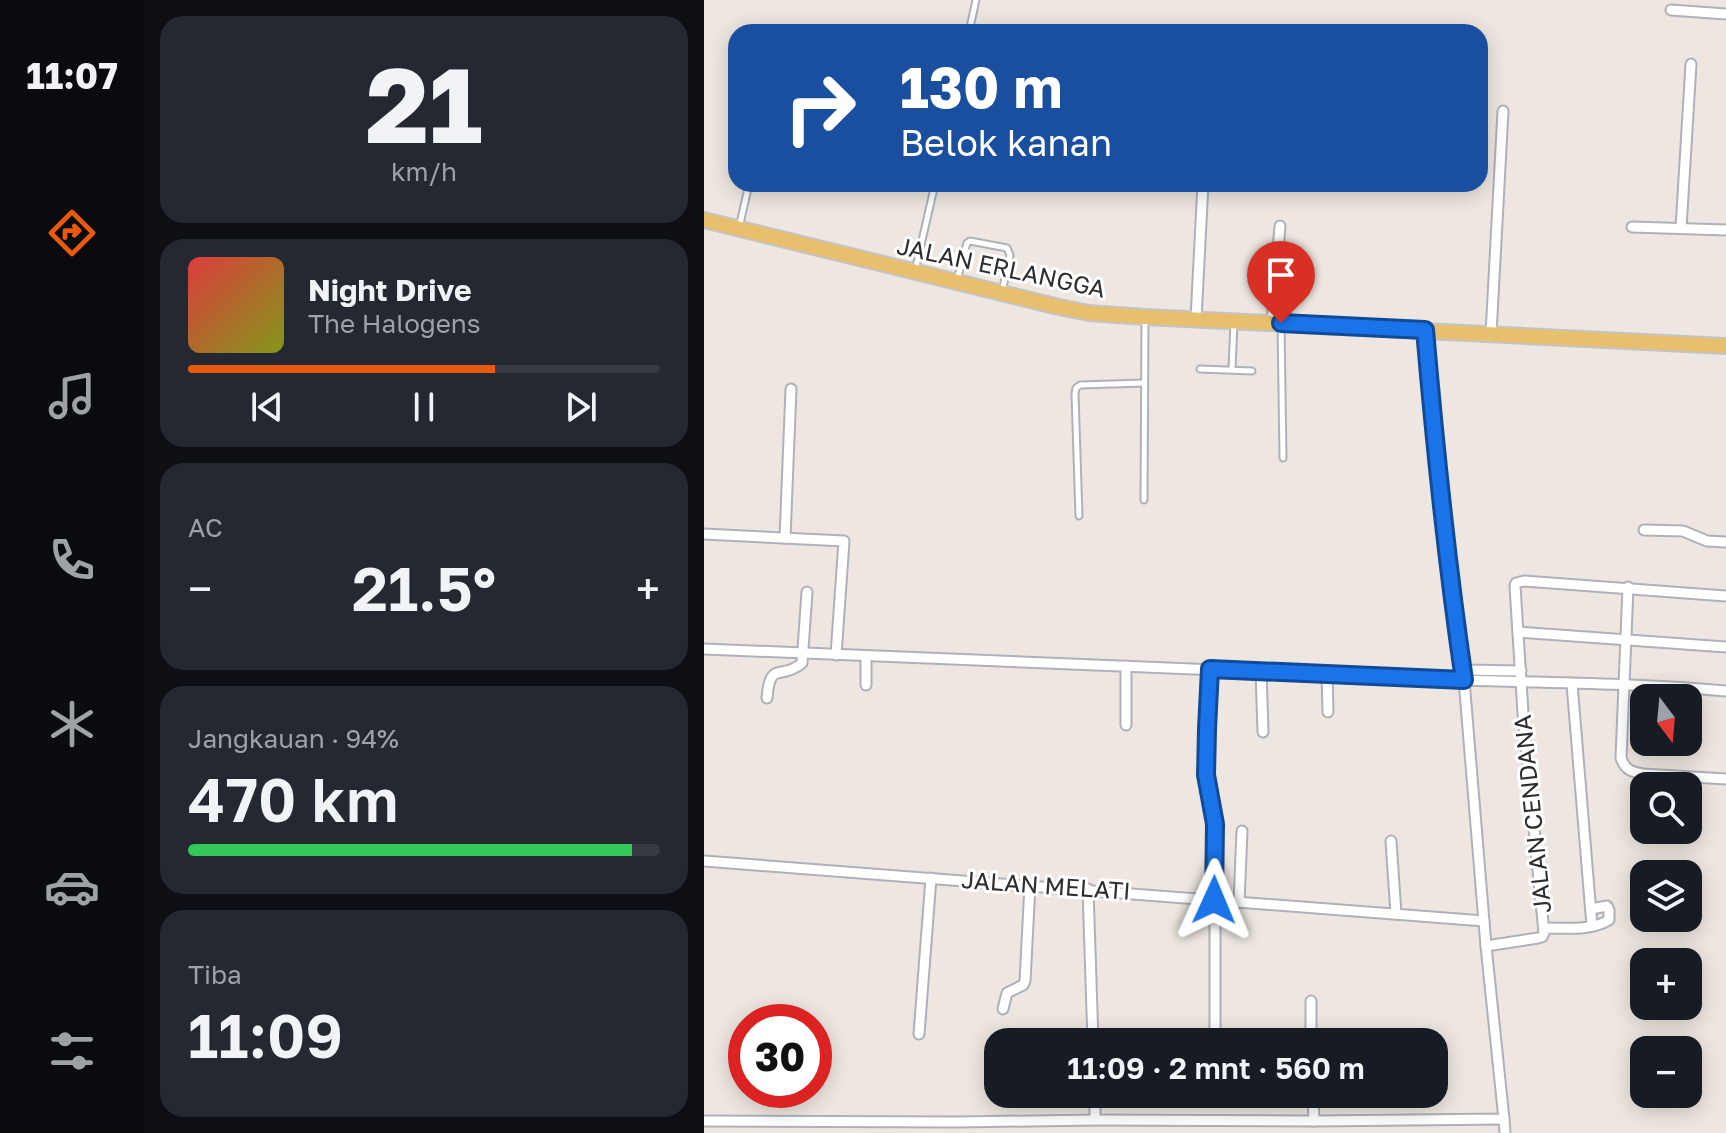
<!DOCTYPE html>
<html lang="id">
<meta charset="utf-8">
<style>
:root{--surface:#171b24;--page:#242831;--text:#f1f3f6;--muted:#9ea1a6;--line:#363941;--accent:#ea580c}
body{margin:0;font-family:"Golos Text",sans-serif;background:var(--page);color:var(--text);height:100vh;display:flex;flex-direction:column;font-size:30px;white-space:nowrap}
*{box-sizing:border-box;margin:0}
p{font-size:26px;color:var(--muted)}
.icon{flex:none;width:44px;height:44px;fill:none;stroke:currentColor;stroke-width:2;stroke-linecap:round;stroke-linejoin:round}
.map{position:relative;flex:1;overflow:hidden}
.sheet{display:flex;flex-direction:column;gap:16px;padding:16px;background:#0d0f14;width:560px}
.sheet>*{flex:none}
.guide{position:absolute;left:24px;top:24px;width:760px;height:168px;border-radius:24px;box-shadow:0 4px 20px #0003;background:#1a4fa0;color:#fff;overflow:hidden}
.needle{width:52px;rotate:164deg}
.fabs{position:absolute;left:926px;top:684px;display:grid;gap:16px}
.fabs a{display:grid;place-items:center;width:72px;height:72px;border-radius:16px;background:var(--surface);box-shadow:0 4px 20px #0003;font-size:40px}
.speed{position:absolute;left:24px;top:1004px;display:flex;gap:16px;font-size:40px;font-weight:700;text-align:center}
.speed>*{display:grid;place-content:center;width:104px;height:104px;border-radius:50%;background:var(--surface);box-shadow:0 4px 20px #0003;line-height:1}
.speed .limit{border:12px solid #d22;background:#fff;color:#111}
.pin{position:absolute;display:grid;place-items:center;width:68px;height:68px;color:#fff;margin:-82px -34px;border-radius:50% 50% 50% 0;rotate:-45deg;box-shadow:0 0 8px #0007}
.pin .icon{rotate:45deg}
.me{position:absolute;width:88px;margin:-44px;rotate:1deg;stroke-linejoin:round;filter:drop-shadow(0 0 6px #0008)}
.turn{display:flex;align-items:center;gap:28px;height:168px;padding:0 40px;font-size:36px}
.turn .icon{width:104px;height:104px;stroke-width:2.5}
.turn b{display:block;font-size:56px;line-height:68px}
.big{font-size:60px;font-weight:600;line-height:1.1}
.sheet .tile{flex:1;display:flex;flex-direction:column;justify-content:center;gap:12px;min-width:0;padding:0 28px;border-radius:24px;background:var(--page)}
.sheet .dial{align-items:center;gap:0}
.dial b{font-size:104px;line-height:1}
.song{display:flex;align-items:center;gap:24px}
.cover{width:96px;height:96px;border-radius:12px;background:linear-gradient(135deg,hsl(0 70% 55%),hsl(70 70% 35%))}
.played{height:8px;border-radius:4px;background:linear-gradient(90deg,var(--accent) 65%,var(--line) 65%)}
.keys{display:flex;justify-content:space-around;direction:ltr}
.heat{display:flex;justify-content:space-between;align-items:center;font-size:44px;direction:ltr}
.charge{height:12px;border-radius:6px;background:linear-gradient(90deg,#34c759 94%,var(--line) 0)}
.trip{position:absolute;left:280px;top:1028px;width:464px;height:80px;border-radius:24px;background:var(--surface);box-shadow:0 4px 20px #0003;font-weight:600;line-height:80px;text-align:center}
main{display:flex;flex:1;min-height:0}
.menu{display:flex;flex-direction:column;width:144px;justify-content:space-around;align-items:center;background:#090b0e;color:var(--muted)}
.menu .icon{width:56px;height:56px}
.menu .active{color:var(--accent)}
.menu b{font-size:36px;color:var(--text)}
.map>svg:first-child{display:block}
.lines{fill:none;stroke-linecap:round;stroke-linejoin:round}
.lane-casing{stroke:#aeb1b9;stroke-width:9}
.street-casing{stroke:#aeb1b9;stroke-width:13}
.primary-casing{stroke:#c4c4c4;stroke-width:18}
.lane{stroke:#fff;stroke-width:5}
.street{stroke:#fff;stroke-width:9}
.primary{stroke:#e8bf6c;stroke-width:14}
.route-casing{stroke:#114b97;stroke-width:20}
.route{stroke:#1a73e8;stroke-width:14}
.labels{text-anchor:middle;stroke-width:6;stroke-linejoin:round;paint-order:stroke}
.street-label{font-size:24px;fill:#2e2e2e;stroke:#fff}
</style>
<main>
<nav class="menu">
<b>11:07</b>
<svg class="icon active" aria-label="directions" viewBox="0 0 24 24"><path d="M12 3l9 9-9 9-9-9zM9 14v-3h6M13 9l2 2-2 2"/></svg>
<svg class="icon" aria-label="music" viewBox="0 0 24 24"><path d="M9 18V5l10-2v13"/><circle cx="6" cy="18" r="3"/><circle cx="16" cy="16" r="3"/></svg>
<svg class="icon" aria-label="phone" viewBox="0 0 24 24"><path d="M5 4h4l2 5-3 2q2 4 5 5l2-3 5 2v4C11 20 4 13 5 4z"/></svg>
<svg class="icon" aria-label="climate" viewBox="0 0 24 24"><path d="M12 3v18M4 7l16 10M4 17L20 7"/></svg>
<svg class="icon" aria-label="car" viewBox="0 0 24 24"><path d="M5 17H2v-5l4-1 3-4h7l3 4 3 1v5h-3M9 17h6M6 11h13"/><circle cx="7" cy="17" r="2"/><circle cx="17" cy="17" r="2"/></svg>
<svg class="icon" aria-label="filters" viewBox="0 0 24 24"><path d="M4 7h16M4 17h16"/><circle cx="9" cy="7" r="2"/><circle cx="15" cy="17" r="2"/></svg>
</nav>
<section class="sheet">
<div class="tile dial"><b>21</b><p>km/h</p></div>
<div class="tile">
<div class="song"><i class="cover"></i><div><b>Night Drive</b><p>The Halogens</p></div></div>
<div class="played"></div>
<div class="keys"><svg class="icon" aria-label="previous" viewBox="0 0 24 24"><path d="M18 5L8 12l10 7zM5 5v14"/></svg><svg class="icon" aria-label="pause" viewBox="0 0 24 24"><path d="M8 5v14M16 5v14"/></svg><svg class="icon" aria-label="next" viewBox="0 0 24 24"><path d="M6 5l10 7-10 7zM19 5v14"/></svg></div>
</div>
<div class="tile"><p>AC</p>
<div class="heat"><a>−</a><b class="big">21.5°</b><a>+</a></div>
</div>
<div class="tile"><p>Jangkauan · 94%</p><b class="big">470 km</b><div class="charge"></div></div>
<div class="tile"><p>Tiba</p><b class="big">11:09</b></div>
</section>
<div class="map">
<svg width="1022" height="1133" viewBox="0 0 1022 1133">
<rect width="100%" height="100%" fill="#eee7e1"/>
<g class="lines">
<g class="lane-casing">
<g id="lane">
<path d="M265 32 272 0"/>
<path d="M35 228 45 184"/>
<path d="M211 271 231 184"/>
<path d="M253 280 263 243 266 241 303 248 306 255 298 292"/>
<path d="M577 324 579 458"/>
<path d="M496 369 548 371"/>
<path d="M528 369 530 322"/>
<path d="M440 500 441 318"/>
<path d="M375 516 371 394 372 388 376 385 440 383"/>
</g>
</g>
<g class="street-casing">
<g id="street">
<path d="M967 10 1022 14"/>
<path d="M928 227 1022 230"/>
<path d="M977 228 987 64"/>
<path d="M492 319 499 184"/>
<path d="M568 323 576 226"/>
<path d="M787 334 799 111"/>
<path d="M940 530 979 531 1003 541 1022 542"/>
<path d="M0 534 140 541 132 655"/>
<path d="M81 538 87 389"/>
<path d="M924 587 917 758C921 770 928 772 939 774L1022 779"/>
<path d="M814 632 1022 647"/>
<path d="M0 649 760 680C848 683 935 683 1022 691"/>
<path d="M162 656V685"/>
<path d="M422 666V725"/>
<path d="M506 669 503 729 502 775 511 824V1036"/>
<path d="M759 670 817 671"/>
<path d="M557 671 559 732"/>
<path d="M623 674 624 712"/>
<path d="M868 684 888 926"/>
<path d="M63 698C66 659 78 681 98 663L103 592"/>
<path d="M687 841 692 914"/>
<path d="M0 861 780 921"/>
<path d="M384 889 389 1042"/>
<path d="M535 902 538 831"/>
<path d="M840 928C861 928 887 931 905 920V910L903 906 887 909"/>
<path d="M782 946 834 938 838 937 840 933 819 713 811 586 812 583 820 581 1022 596"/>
<path d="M607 1001V1042"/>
<path d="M299 1009 303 993 319 985 321 981 326 885"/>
<path d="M215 1034 227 878"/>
<path d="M391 1094V1120"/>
<path d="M609 1094 610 1121"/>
<path d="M800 1119 801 1133"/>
<path d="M0 1121 254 1122 391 1120 610 1121 800 1119 782 946 760 680 750 610 731 447 721 330"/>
</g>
</g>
<g class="primary-casing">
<path id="primary" d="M0 220 355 307 385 313 441 317 1022 346"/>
</g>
<use href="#lane" class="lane"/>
<use href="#street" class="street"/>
<use href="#primary" class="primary"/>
</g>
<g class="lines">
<g class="route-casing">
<path id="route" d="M510 900 511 824 502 775 503 729 506 669 760 680C743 564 731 447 721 330L577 323"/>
</g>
<use href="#route" class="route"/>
</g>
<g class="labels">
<g class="street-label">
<text transform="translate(297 268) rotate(12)" y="8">JALAN ERLANGGA</text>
<text transform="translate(829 814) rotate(-96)" y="8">JALAN CENDANA</text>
<text transform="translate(342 886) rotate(4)" y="8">JALAN MELATI</text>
</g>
</g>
</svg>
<div class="fabs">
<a><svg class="needle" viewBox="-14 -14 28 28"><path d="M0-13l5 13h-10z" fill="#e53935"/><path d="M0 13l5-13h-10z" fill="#9ea1a6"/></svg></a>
<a><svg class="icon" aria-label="search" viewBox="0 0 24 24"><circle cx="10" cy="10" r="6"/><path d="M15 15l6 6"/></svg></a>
<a><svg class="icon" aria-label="layers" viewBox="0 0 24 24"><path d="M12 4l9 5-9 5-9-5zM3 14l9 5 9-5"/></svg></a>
<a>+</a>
<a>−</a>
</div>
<div class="speed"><div class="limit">30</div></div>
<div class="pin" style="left:577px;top:323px;background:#d93025"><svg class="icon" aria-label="arrive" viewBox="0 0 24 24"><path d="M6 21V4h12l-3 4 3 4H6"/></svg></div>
<svg class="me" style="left:510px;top:900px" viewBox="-20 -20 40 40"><path d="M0-17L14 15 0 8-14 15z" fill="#1a73e8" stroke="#fff" stroke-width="4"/></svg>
<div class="trip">11:09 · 2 mnt · 560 m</div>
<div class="guide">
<div class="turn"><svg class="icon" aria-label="right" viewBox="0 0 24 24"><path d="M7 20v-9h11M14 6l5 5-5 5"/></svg><div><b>130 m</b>Belok kanan</div></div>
</div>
</div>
</main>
